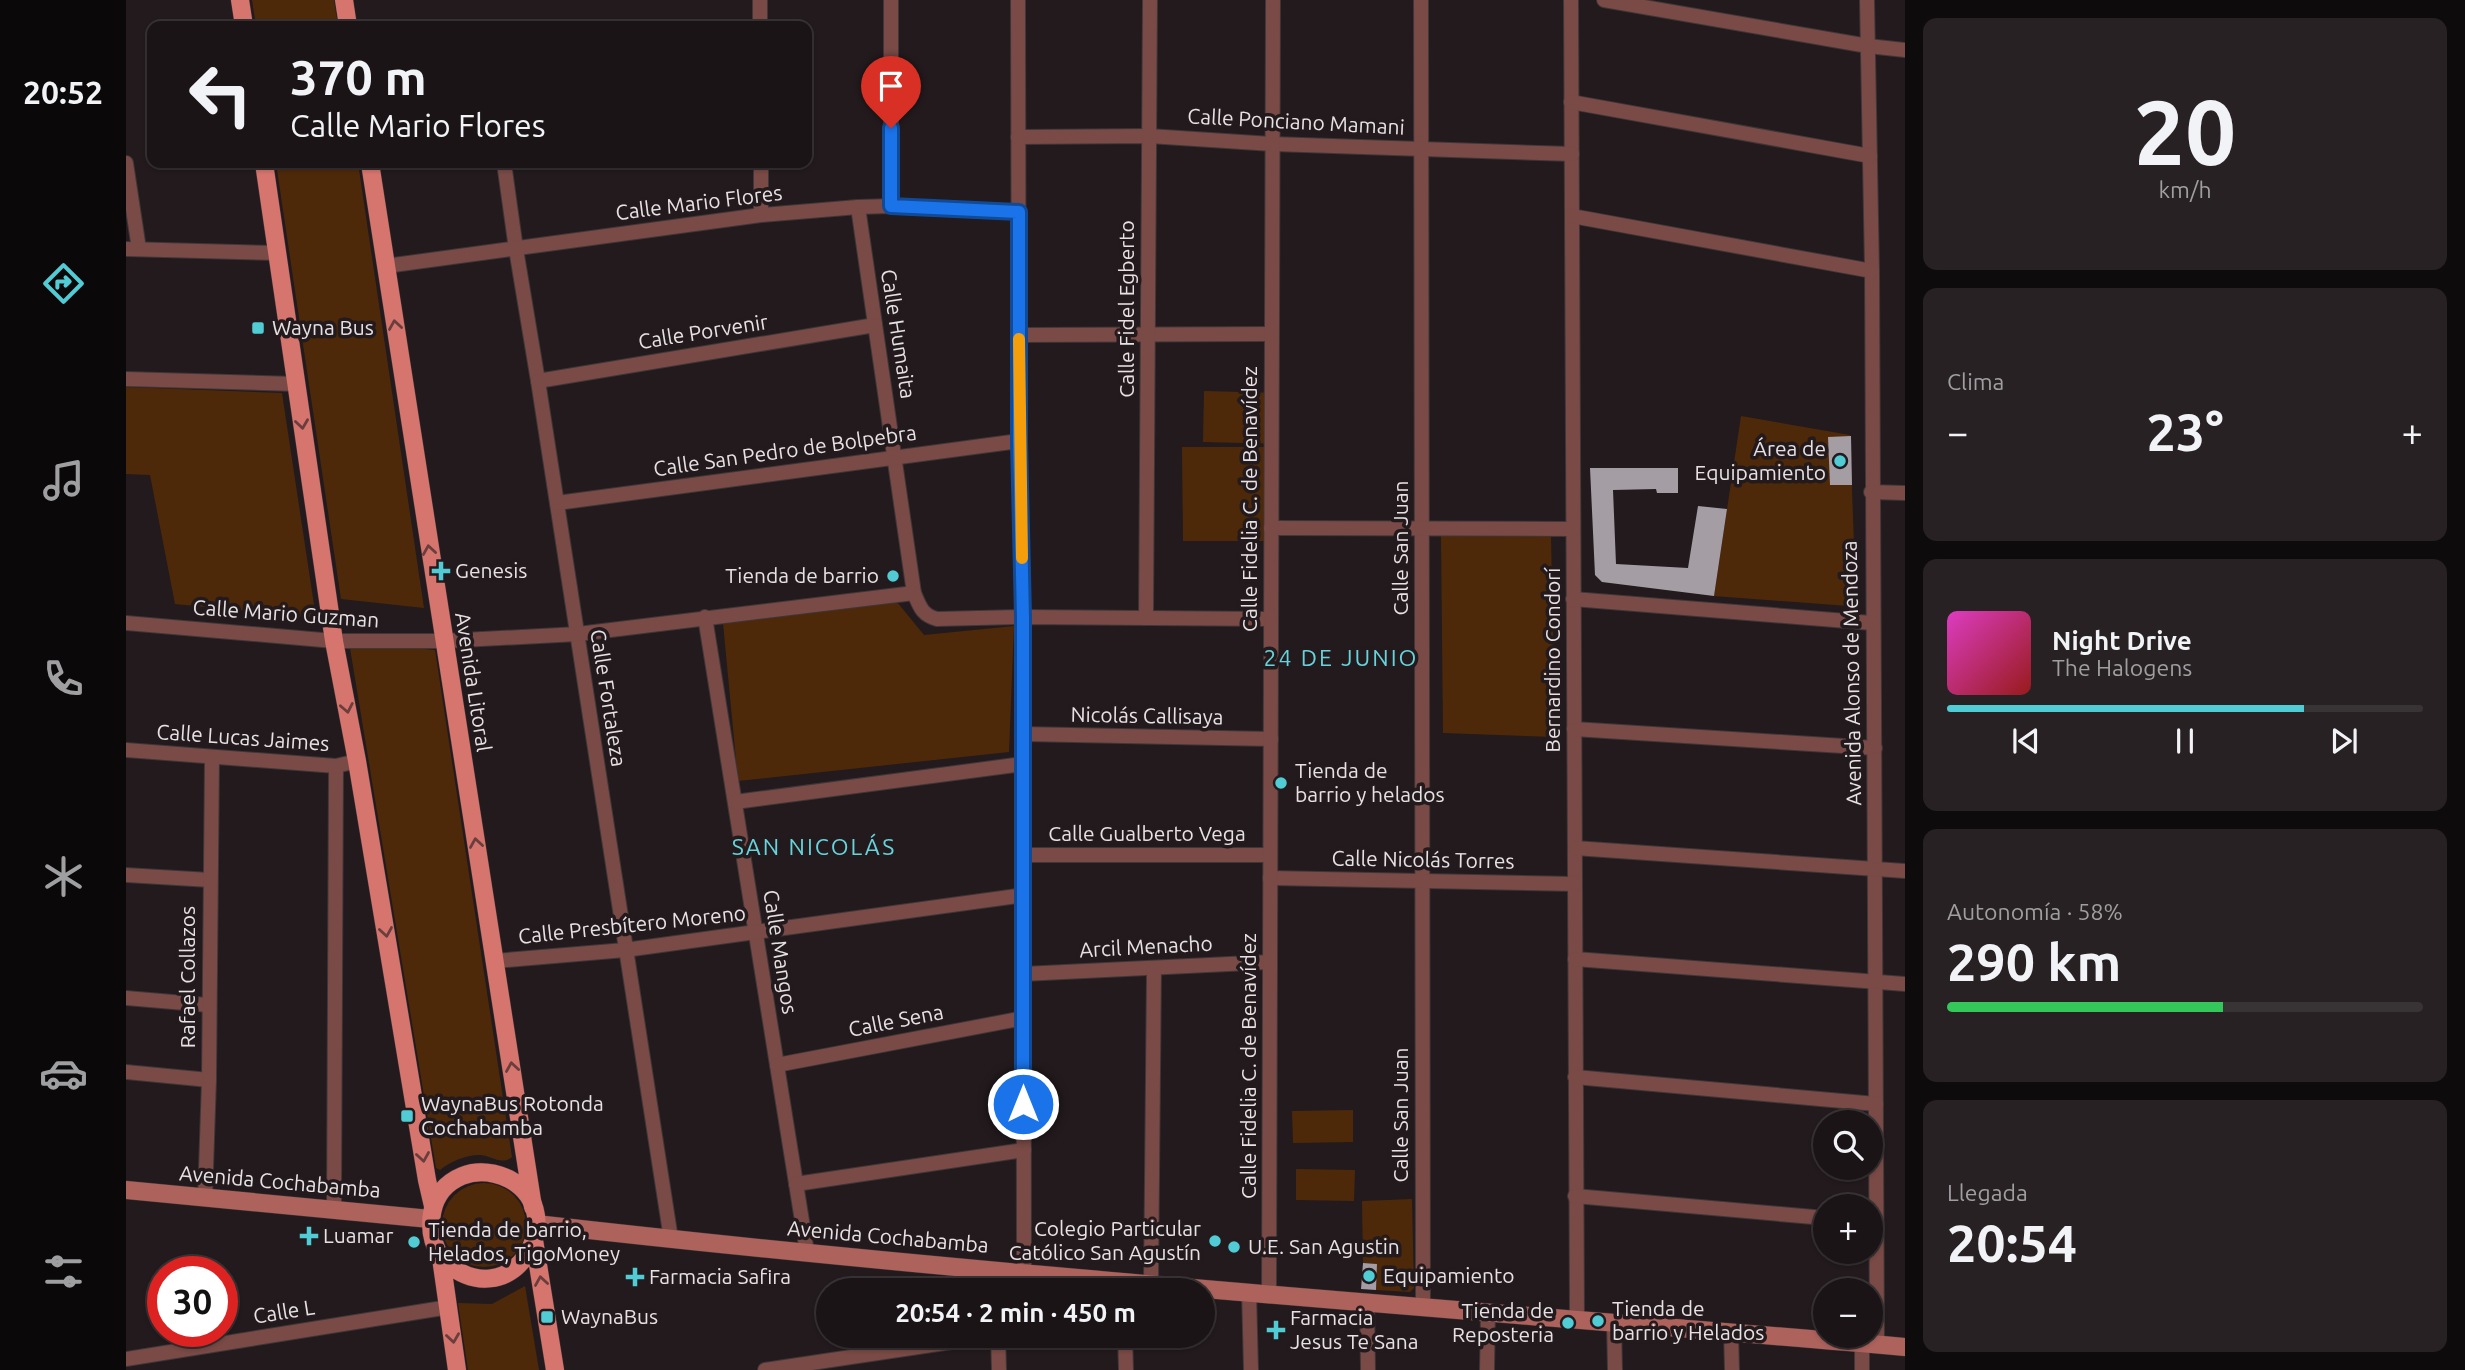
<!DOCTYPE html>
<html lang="es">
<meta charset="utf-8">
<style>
:root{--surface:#1a1416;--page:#272123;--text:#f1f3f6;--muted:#9f9ea1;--line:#383335;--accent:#51ccd4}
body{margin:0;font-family:Ubuntu,sans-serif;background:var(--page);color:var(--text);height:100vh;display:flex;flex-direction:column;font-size:26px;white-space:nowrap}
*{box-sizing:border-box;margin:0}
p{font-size:23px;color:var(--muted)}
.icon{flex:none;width:38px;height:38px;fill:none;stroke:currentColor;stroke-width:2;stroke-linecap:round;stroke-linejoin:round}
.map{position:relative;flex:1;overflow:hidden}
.panel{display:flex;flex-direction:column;gap:18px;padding:18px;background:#0e0b0c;width:560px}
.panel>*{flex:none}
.guide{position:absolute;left:21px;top:21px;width:665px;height:147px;border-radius:14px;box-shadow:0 2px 5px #0004,0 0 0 2px var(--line);background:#1a1416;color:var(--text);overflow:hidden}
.controls{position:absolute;left:1687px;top:1110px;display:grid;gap:14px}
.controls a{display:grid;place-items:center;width:70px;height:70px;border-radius:50%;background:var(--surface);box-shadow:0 2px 5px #0004,0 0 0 2px var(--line);font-size:35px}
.speed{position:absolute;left:21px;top:1256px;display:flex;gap:14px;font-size:35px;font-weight:700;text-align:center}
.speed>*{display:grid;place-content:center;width:91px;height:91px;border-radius:50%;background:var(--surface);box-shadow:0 2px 5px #0004,0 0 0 2px var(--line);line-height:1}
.speed .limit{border:10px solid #d22;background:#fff;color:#111}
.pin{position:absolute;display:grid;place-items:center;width:60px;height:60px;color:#fff;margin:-72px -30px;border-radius:50% 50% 50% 0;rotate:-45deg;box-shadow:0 0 7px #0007}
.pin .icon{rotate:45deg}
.me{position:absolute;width:77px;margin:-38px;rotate:0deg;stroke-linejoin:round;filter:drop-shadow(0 0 5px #0008)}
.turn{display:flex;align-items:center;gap:24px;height:147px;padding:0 28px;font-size:32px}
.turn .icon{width:91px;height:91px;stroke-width:2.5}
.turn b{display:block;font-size:49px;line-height:60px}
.big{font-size:52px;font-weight:700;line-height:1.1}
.panel .widget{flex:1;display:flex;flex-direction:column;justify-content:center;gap:10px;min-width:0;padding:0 24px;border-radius:14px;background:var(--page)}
.panel .dial{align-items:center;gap:0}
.dial b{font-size:91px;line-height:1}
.song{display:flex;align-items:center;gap:21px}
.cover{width:84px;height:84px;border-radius:10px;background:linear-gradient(135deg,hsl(310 70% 55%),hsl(0 70% 35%))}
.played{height:7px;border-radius:4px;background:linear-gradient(90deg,var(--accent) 75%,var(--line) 75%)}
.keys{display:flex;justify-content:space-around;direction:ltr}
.heat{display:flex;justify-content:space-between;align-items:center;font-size:38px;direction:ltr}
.charge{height:10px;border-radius:5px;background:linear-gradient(90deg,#34c759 58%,var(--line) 0)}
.trip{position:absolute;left:690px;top:1278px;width:399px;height:70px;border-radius:35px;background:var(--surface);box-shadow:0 2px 5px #0004,0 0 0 2px var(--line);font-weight:700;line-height:70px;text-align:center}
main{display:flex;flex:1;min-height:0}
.menu{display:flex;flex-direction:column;width:126px;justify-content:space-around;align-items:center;background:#0a0809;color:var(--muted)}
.menu .icon{width:49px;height:49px}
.menu .on{color:var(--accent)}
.menu b{font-size:32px;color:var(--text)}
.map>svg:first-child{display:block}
.green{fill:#4e2909}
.building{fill:#a49da4}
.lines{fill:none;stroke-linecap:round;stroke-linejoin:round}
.minor-casing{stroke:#3e3639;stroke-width:16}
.secondary-casing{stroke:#3e3639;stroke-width:19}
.primary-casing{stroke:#3e3639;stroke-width:19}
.minor{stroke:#794a46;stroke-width:14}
.secondary{stroke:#ad625c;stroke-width:18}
.primary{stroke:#d6756d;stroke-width:18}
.oneway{stroke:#6a3e3d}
.route-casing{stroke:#114b97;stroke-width:18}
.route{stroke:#1a73e8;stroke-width:12}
.slow{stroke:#f59e0b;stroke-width:12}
.poi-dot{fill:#51ccd4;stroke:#221a1d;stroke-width:2.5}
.labels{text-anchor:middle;stroke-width:7;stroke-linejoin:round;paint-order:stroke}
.street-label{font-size:21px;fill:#e7e1e3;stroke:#221a1d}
.poi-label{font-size:21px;fill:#e7e1e3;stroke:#221a1d;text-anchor:start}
.neighbourhood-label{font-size:23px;letter-spacing:2px;fill:#67d3db;stroke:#221a1d}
</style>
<main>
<nav class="menu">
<b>20:52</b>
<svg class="icon on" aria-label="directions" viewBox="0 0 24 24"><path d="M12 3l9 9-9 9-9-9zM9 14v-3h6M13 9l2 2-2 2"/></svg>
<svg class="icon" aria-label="music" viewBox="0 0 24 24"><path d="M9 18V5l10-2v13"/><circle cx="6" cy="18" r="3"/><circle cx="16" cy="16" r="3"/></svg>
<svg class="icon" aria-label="phone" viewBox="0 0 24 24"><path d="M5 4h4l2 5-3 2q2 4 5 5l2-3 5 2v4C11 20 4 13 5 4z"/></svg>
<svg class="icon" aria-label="climate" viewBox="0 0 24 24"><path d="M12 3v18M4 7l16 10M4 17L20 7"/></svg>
<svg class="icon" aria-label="car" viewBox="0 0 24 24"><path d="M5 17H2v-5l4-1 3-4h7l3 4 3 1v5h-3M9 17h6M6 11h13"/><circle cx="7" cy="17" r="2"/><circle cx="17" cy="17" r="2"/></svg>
<svg class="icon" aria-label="filters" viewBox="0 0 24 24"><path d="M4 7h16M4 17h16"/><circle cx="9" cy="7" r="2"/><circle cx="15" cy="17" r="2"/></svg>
</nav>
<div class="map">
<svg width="1779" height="1370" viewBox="0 0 1779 1370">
<rect width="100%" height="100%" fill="#221a1d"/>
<g class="green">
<path d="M126 0H208L212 26H130Z"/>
<path d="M150 163H232L298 608 215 599Z"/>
<path d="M0 387 156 393 190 618 49 604 24 475 0 474Z"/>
<path d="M1078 391 1153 393 1152 444 1077 442Z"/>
<path d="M1615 416 1724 435 1730 599 1723 606 1588 596Z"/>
<path d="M1056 447H1152L1153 541H1057Z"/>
<path d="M1315 536H1425L1429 737 1317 733Z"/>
<path d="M771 602 798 635 888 626 883 752 612 781 597 623Z"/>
<path d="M223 642 309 650 386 1157C375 1166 365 1155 353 1155 339 1155 324 1162 314 1170L310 1168Z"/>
<path d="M1227 1110V1142L1167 1143 1166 1111Z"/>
<path d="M1170 1169 1229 1170 1228 1201 1170 1200Z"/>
<circle cx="358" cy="1225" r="42"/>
<path d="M1286 1199 1288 1288 1284 1292 1250 1290 1251 1264 1237 1263 1236 1201Z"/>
<path d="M399 1286 413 1370H342L332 1303 366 1304Z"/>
</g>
<g class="building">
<path d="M1725 436 1726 485H1704L1702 437Z"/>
<path d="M1464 468H1552V493H1531L1530 489 1487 490 1490 564 1562 568 1572 506 1601 509 1588 596 1476 582 1469 575Z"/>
<path d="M1237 1263 1251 1264 1250 1290 1235 1289Z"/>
</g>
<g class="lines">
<g class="minor-casing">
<g id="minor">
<path d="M634 0V26"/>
<path d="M765 0V206"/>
<path d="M892 0 893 441 897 617 898 1272"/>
<path d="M1295 0 1297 1306"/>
<path d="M1445 0 1451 1319"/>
<path d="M1478 0 1742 46 1779 50"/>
<path d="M1741 0 1746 271 1751 1345"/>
<path d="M1445 102 1744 156"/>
<path d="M892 137 1023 136 1147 144 1446 154"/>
<path d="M0 163 13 249"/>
<path d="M378 163 390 249 412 381 545 1239"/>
<path d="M732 207 788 593"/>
<path d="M635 215V163"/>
<path d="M1446 216 1746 271"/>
<path d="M0 249 151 253"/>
<path d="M260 266 635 215 732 207 765 206 893 212"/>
<path d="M893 335 1146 334"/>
<path d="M0 379 170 384"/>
<path d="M412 381 749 325"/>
<path d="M1745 492 1779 493"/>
<path d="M431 503 893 441"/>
<path d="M1145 528 1447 529"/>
<path d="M1447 599 1746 623"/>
<path d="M579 617 681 1252"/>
<path d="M1020 618 1024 0"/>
<path d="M0 623 208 641H318L452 634 788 593C794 607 796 615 811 619L897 617 1145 619"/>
<path d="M1448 729 1749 748"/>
<path d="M897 734 1145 739"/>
<path d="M0 750 210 766 231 761"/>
<path d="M609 802 897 764"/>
<path d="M1449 848 1779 871"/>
<path d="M897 855H1144"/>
<path d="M0 875 84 880"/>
<path d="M1144 878 1449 884"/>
<path d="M1449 959 1779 984"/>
<path d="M369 961 499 950 898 895"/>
<path d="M897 974 1144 962"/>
<path d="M0 998 82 1005"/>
<path d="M651 1065 898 1018"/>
<path d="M0 1072 83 1080"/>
<path d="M1449 1077 1750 1104"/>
<path d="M670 1184 898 1150"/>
<path d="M1449 1196 1699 1218"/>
<path d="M79 1198 83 1080 86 757"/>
<path d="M208 1210 210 766"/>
<path d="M870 1270 871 1290"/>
<path d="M1025 1283 1028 968"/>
<path d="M1123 1292 1125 1370"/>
<path d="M1143 1293 1147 0"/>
<path d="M1241 1301 1242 1370"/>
<path d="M1488 1323 1489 1370"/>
<path d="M1605 1333 1606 1370"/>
<path d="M872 1335 873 1370"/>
<path d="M999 1335 1000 1370"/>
<path d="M1736 1344V1370"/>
<path d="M0 1359 323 1307"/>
<path d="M639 1370 872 1335"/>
<path d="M1361 1370 1362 1312"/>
</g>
</g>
<g class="secondary-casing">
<g id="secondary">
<path d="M0 1190 304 1219"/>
<path d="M410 1224C865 1276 1323 1308 1779 1347"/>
</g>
</g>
<g class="primary-casing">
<g id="primary">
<path d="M114 0 118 26"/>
<path d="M218 0 222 26"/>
<path d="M138 163 208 641 231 761 301 1180 307 1206"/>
<path d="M244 163 407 1207"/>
<path d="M408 1240 429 1370"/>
<path d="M315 1258C384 1324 449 1214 383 1179 368 1172 351 1170 336 1176 302 1190 298 1229 315 1258L331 1370"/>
</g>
</g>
<use href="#minor" class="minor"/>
<use href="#secondary" class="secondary"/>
<use href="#primary" class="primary"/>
</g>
<defs><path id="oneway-chevron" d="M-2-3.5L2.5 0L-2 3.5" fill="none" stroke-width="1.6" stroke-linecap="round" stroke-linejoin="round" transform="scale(1.75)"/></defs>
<g class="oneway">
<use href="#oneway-chevron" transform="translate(269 325) rotate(-99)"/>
<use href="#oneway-chevron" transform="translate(176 424) rotate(82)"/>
<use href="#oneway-chevron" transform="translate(303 550) rotate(-99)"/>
<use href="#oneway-chevron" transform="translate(221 708) rotate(79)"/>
<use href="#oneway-chevron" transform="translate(350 843) rotate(-99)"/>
<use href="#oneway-chevron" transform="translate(260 932) rotate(81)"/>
<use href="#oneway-chevron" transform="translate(386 1067) rotate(-99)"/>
<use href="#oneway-chevron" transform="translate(297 1157) rotate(81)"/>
<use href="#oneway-chevron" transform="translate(415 1281) rotate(-99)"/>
<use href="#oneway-chevron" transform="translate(327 1338) rotate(82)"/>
</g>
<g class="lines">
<g class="route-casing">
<path id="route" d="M765 128V206L893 212V441L897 617V1104"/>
</g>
<use href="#route" class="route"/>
<path class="slow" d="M893 339 896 558"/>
</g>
<g class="poi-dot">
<rect x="125" y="321" width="14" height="14" rx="3.5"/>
<circle cx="1714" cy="461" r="7"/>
<path d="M311.5 560.5h7v7h7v7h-7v7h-7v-7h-7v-7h7z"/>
<circle cx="767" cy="576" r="7"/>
<circle cx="1155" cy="783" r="7"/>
<rect x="274" y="1109" width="14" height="14" rx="3.5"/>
<path d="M179.5 1225.5h7v7h7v7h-7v7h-7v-7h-7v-7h7z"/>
<circle cx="1089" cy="1241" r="7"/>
<circle cx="288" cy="1242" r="7"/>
<circle cx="1108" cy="1247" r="7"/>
<circle cx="1243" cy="1276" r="7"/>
<path d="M505.5 1266.5h7v7h7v7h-7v7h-7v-7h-7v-7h7z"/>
<rect x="414" y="1310" width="14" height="14" rx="3.5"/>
<circle cx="1472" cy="1321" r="7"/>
<circle cx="1442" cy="1323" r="7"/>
<path d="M1146.5 1319.5h7v7h7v7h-7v7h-7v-7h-7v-7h7z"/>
</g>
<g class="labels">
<g class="street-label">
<text transform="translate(1170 122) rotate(3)" y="7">Calle Ponciano Mamani</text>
<text transform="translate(573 203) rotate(-7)" y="7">Calle Mario Flores</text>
<text transform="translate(1001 309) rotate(-90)" y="7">Calle Fidel Egberto</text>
<text transform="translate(577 332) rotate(-9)" y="7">Calle Porvenir</text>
<text transform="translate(772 334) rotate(81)" y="7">Calle Humaita</text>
<text transform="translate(659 451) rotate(-8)" y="7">Calle San Pedro de Bolpebra</text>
<text transform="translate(1124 499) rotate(-90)" y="7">Calle Fidelia C. de Benavídez</text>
<text transform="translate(1275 548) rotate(-90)" y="7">Calle San Juan</text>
<text transform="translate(160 614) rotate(4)" y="7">Calle Mario Guzman</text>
<text transform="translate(1427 660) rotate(-90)" y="7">Bernardino Condorí</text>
<text transform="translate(1726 673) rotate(-91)" y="7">Avenida Alonso de Mendoza</text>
<text transform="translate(347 682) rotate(81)" y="7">Avenida Litoral</text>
<text transform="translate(482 698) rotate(81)" y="7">Calle Fortaleza</text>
<text transform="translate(1021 716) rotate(1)" y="7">Nicolás Callisaya</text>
<text transform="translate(117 738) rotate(4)" y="7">Calle Lucas Jaimes</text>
<text x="1021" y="841">Calle Gualberto Vega</text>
<text transform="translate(1297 860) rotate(1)" y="7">Calle Nicolás Torres</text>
<text transform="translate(506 925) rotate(-6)" y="7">Calle Presbítero Moreno</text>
<text transform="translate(1020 947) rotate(-3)" y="7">Arcil Menacho</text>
<text transform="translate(654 952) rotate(81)" y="7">Calle Mangos</text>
<text transform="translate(62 977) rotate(-90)" y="7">Rafael Collazos</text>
<text transform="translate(770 1021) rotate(-11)" y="7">Calle Sena</text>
<text transform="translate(1123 1066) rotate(-90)" y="7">Calle Fidelia C. de Benavídez</text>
<text transform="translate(1275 1115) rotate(-90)" y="7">Calle San Juan</text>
<text transform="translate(154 1182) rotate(5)" y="7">Avenida Cochabamba</text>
<text transform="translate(762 1237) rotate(5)" y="7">Avenida Cochabamba</text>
<text transform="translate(158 1312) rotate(-9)" y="7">Calle L</text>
</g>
<g class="poi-label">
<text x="146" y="335">Wayna Bus</text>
<text x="1700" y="456" text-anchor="end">Área de<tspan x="1700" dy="24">Equipamiento</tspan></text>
<text x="329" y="578">Genesis</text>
<text x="753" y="583" text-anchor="end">Tienda de barrio</text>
<text x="1169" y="778">Tienda de<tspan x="1169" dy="24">barrio y helados</tspan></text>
<text x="295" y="1111">WaynaBus Rotonda<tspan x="295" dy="24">Cochabamba</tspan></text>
<text x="1075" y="1236" text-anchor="end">Colegio Particular<tspan x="1075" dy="24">Católico San Agustín</tspan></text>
<text x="302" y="1237">Tienda de barrio,<tspan x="302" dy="24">Helados, TigoMoney</tspan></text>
<text x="197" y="1243">Luamar</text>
<text x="1122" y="1254">U.E. San Agustin</text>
<text x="1257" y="1283">Equipamiento</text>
<text x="523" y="1284">Farmacia Safira</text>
<text x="1486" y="1316">Tienda de<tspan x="1486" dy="24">barrio y Helados</tspan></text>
<text x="1428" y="1318" text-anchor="end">Tienda de<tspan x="1428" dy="24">Reposteria</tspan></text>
<text x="435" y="1324">WaynaBus</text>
<text x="1164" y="1325">Farmacia<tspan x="1164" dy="24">Jesus Te Sana</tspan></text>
</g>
<g class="neighbourhood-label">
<text x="1215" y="666">24 DE JUNIO</text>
<text x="688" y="855">SAN NICOLÁS</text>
</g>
</g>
</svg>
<div class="controls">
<a><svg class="icon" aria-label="search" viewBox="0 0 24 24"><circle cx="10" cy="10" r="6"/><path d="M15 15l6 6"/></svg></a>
<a>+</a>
<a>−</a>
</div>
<div class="speed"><div class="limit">30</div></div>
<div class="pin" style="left:765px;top:128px;background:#d93025"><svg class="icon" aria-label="arrive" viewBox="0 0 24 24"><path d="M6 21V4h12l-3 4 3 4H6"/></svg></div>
<svg class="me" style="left:897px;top:1104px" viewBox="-20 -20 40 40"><circle r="17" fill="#1a73e8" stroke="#fff" stroke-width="3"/><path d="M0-11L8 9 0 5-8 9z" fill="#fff"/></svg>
<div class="trip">20:54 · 2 min · 450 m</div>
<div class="guide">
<div class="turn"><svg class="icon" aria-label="left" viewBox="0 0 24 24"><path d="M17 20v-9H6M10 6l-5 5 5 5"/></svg><div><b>370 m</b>Calle Mario Flores</div></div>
</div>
</div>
<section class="panel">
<div class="widget dial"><b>20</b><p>km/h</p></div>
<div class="widget"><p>Clima</p>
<div class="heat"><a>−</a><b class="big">23°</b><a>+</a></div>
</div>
<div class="widget">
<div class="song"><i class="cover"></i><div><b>Night Drive</b><p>The Halogens</p></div></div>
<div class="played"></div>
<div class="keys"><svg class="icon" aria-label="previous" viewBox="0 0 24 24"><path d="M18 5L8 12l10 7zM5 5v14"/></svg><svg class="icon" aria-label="pause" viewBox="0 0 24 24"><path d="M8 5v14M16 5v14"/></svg><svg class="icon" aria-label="next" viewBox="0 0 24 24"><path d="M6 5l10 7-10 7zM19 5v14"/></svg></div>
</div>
<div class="widget"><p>Autonomía · 58%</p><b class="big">290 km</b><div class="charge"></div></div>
<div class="widget"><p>Llegada</p><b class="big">20:54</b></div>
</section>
</main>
